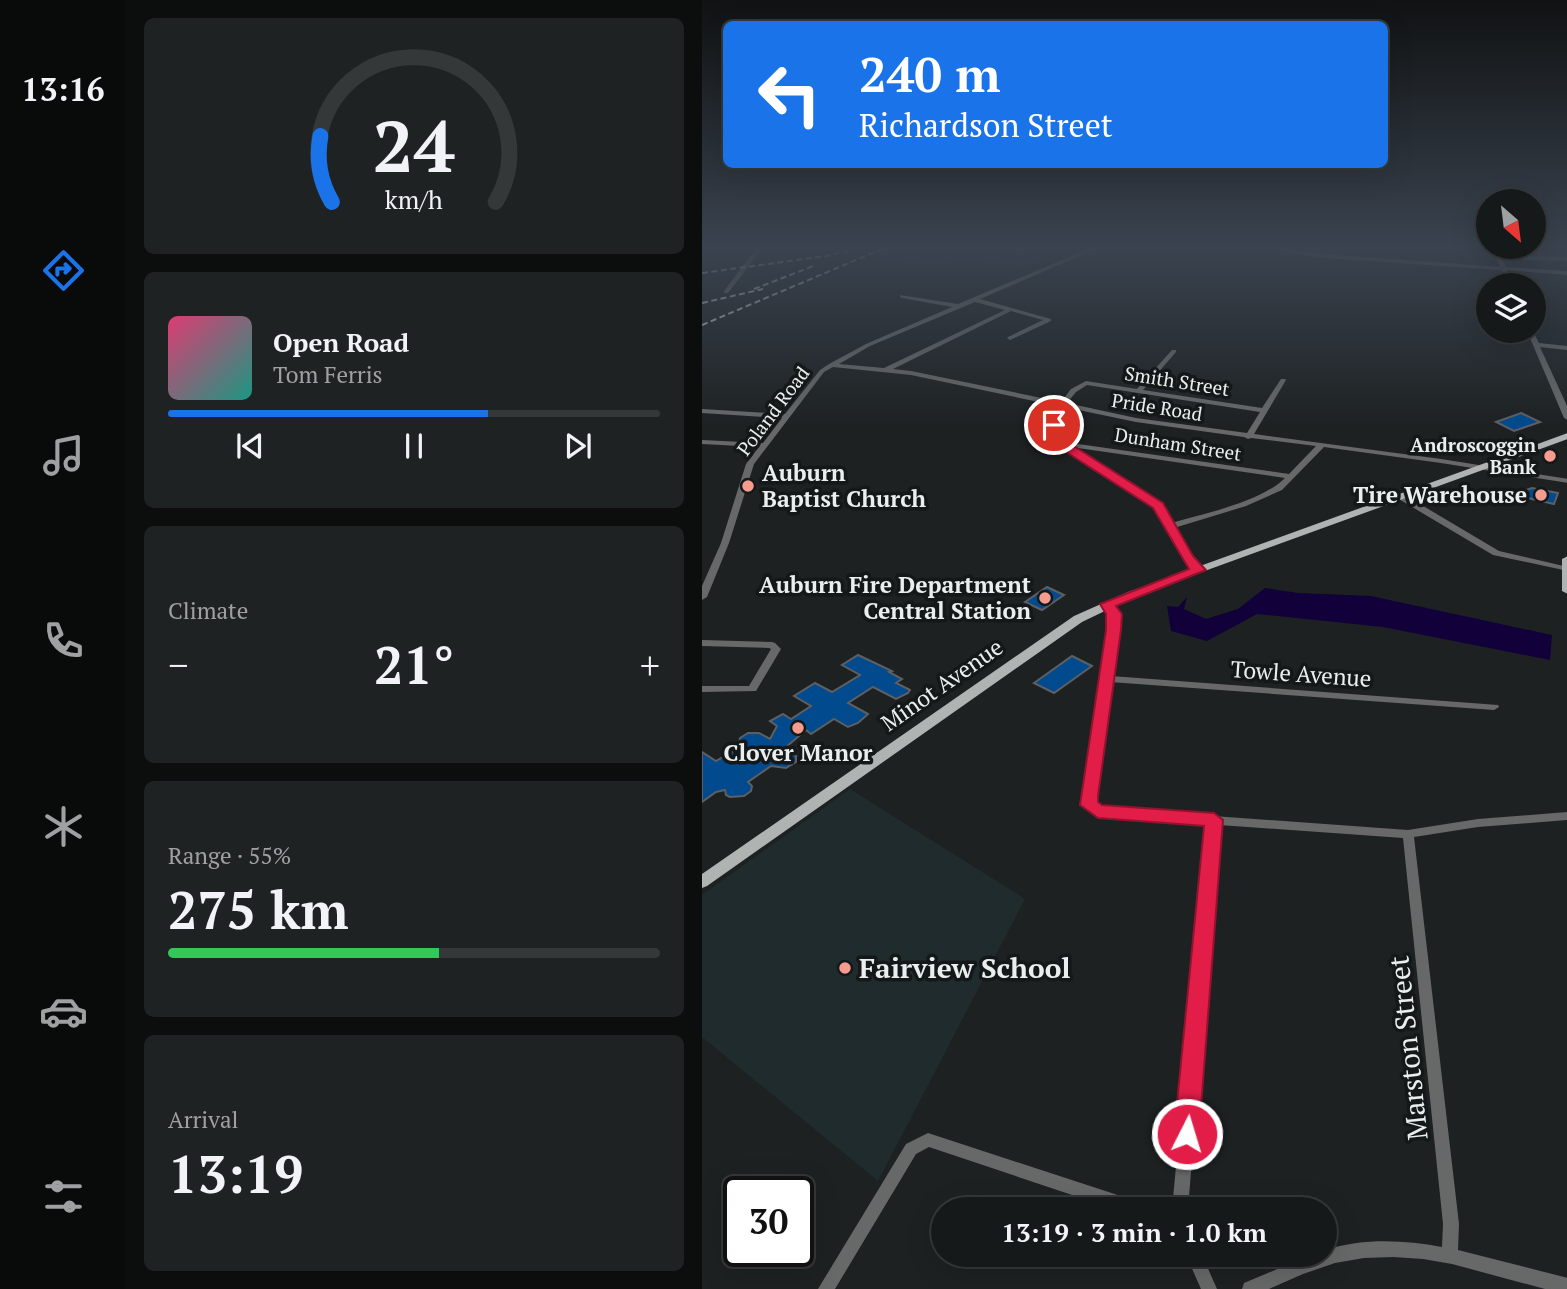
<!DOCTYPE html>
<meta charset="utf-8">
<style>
:root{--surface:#16191a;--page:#1f2223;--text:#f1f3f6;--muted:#9ea0a2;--line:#353839;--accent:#1a73e8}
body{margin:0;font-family:"PT Serif",serif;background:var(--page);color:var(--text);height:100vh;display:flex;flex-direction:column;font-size:26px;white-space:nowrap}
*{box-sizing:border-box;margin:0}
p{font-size:23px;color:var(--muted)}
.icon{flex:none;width:38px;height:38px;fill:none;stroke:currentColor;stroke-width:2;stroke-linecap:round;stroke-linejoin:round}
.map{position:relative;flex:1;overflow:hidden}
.drawer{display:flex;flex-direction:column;gap:18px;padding:18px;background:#0c0e0e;width:576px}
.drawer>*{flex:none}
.hud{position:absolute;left:21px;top:21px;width:665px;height:147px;border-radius:10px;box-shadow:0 7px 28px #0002,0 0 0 2px var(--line);background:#1a73e8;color:#fff;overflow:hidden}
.needle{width:46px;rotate:152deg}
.controls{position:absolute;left:774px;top:189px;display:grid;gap:14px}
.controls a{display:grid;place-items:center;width:70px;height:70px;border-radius:50%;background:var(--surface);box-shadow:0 7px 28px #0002,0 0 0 2px var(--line);font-size:35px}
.speed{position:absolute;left:21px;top:1176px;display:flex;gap:14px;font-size:35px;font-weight:700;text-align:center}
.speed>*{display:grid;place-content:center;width:91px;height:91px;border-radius:50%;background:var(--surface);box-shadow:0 7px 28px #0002,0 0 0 2px var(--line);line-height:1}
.speed .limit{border:4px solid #111;border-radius:10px;background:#fff;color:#111}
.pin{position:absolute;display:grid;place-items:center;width:60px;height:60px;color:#fff;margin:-30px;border:4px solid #fff;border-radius:50%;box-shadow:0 2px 7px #0007}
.me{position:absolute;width:77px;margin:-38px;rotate:5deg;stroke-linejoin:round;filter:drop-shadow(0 0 5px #0008)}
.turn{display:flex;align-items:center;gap:24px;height:147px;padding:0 21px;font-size:32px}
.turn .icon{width:91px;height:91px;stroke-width:2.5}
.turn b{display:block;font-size:49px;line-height:60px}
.big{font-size:52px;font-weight:600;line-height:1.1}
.drawer .tile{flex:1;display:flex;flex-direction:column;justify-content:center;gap:10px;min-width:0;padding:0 24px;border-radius:10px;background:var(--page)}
.drawer .dial{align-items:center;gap:0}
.dial svg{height:182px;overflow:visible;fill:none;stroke:var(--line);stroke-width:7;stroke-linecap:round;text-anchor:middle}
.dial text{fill:var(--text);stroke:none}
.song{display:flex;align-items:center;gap:21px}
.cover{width:84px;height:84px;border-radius:10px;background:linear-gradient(135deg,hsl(340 70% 55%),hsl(170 70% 35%))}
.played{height:7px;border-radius:4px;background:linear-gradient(90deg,var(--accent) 65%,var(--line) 65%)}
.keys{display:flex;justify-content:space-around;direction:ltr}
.heat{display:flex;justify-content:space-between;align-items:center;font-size:38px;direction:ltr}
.charge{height:10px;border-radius:5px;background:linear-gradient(90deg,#34c759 55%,var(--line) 0)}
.trip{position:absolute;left:229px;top:1197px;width:406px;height:70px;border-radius:35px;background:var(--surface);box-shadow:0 7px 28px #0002,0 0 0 2px var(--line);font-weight:600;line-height:70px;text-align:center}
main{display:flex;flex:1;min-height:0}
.menu{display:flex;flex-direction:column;width:126px;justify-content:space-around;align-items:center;background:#090a0a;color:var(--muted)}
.menu .icon{width:49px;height:49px}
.menu .on{color:var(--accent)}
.menu b{font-size:32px;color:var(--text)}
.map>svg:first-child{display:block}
.built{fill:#202b2e}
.water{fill:#110039}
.building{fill:#004a8d;stroke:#5d5f62;stroke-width:2}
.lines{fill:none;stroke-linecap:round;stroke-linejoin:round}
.minor{fill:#676969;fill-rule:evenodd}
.major{fill:#afb3b2;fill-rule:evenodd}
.rail{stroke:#c2c5c5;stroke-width:2;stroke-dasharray:6 3.5;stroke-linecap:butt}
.route{fill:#e11d48;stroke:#92132f;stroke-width:2}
.poi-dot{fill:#f59c91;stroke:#141819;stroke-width:2.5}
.labels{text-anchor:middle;stroke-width:7;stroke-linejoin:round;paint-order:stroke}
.far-street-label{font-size:19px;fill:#ebeeee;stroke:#141819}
.far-poi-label{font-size:19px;font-weight:bold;fill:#ebeeee;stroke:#141819;text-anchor:end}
.poi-label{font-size:23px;font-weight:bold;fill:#ebeeee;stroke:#141819;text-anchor:end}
.street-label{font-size:23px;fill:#ebeeee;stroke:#141819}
.near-poi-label{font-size:28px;font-weight:bold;fill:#ebeeee;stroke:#141819;text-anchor:start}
.near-street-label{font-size:28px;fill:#ebeeee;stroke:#141819}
</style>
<main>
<nav class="menu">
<b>13:16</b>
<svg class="icon on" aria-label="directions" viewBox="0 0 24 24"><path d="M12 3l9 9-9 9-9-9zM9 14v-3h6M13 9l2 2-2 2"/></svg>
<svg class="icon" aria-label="music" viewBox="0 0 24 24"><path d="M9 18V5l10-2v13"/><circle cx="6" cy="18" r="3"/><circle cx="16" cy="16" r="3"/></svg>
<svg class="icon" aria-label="phone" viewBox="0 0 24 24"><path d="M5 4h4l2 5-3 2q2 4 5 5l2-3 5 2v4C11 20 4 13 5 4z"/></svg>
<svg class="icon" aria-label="climate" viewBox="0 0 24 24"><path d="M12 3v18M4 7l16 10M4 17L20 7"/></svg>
<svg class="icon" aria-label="car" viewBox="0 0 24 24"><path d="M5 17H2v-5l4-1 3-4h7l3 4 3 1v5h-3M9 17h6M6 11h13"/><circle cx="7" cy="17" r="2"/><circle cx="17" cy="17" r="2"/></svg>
<svg class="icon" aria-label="filters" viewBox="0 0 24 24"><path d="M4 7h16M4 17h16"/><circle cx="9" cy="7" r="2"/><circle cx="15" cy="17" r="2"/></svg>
</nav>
<section class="drawer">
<div class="tile dial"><svg viewBox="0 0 100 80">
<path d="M14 69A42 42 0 1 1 86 69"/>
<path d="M14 69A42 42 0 0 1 9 40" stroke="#1a73e8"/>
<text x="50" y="56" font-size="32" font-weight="700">24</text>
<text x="50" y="72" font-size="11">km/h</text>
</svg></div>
<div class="tile">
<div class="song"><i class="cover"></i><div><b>Open Road</b><p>Tom Ferris</p></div></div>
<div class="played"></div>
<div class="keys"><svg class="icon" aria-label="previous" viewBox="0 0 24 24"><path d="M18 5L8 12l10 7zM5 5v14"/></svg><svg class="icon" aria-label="pause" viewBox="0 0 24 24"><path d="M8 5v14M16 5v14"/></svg><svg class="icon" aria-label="next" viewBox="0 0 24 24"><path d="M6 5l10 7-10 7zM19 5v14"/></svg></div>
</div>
<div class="tile"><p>Climate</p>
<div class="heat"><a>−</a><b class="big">21°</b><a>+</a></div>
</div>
<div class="tile"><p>Range · 55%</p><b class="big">275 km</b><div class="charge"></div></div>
<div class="tile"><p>Arrival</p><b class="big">13:19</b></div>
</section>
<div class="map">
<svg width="866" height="1289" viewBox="0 0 866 1289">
<rect width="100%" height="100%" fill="#1d2122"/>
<g class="built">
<path d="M195 246H366L320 269 262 256 236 267 174 255Z"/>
<path d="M148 789 323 899 176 1181 0 1037V895Z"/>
</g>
<path class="water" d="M563 588 596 593 669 596 850 635 848 660 681 627 555 614 505 641 469 631 465 606 476 607 485 597 482 609 504 619 536 609Z"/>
<g class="building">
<path d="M819 413 838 422 812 431 794 422Z"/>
<path d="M830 488 856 493 852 504 821 497 824 490Z"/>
<path d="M345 587 362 595 340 610 323 602Z"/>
<path d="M156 655 190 671 187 672 200 679 194 683 208 690 206 693 194 699 171 687 146 703 166 714 156 723 146 727 132 719 109 734 104 730 84 747 94 756V762L84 768 69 766 46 782 50 786 49 791 42 796 28 797 24 795 23 790 14 792 0 802V752L14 761 36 748 38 738 46 733H57L68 739 75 726 68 721 81 714 89 719 109 706 92 696 113 683 130 692 158 675 140 665Z"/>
<path d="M370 656 390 666 352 693 332 683Z"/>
</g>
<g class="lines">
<g class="minor">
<path d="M56 246H62L26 293H22V291Z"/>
<path d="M393 246H401L278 299 349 319V321L308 340 305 338 306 337 341 320 309 311 191 369 209 371 359 402 369 389 384 381 435 389 470 350H474V352L441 390 560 408 579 379H583L584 380 552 434 739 459 866 479V483L739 463 622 447 580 490 544 506 472 528 489 557 501 570 497 573 494 572 481 558 453 507 359 448C356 444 349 439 347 434 345 426 352 413 356 406L209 375 131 367 122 372 52 464 27 543 5 597 0 600V586L19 543 44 464 57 447 0 444V440L61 443 80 418 0 413V409L83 414 118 370 127 364 164 344 250 307 200 298 198 297V295L256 304ZM273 302 303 310 182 368 137 364 168 346ZM385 385 558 412 545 433 434 418 365 403 374 392ZM362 407 434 422 542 437 546 439 549 438 614 446 587 474 362 442 355 435 357 420ZM369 447 583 478C559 502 503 513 470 523L459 504Z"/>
<path d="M544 246H560L622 254 798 267 789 247H794L798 255 866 257V261L800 259 804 267 866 271V275L805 270 812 285H806L800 270 622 258Z"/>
<path d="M825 331H831L837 343 866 346V350L838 347 866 408V420L862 418Z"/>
<path d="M695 494H701L797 551 866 567V571L791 555 695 498Z"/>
<path d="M406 601 409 602 417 615 409 676 796 705 797 707 792 710 408 682 393 803 399 808 706 830 776 819 866 812V820L776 827 712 837 757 1224 756 1250 866 1278V1289H843L750 1264 721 1259 691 1257 662 1258 633 1263 601 1274 567 1289H540L542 1283 609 1255H623V1250C662 1238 701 1240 740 1247L741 1224 701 838 517 825 486 1209H470L506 824 396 816 392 815 381 805V796L406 630 407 615 401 604Z"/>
<path d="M0 640 70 642 73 643 79 649 54 691 0 692V686H47L69 649 67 648 0 646Z"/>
<path d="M226 1133 434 1201 440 1204 442 1209H412L227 1147 214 1154 133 1289H116L204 1144Z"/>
<path d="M484 1255H500L515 1289H499Z"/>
</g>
<g class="major">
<path d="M866 433V439L434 596 380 622 5 886 0 888V874L372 616 426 592Z"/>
<path d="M866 556V594L860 591V559Z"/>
</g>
<g class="rail">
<path d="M0 273 124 256 165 246"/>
<path d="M52 289 114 265"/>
<path d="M0 303 61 289"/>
<path d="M0 325 187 246"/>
</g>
</g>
<linearGradient id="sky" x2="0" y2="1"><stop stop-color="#101213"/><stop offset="0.58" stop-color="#3a434f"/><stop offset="1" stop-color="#3a434f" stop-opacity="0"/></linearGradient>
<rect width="866" height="427" fill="url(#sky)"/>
<path class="route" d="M348 423H356L357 434 367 443 461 503 491 556 504 570 414 606 420 614 419 630 396 796V802L400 805 512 813 521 820 497 1134 493 1142 485 1145 476 1142 472 1134 502 826 396 818 378 805 404 630V614L398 604 487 569 451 508 358 448 345 435Z"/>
<g class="poi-dot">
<circle cx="848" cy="456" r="7"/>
<circle cx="46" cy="486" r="7"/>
<circle cx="839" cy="495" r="7"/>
<circle cx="343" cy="598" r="7"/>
<circle cx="96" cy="728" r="7"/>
<circle cx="143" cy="968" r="7"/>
</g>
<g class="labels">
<g class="far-street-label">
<text transform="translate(475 381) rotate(9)" y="7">Smith Street</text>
<text transform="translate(455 407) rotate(9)" y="7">Pride Road</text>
<text transform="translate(71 411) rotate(-53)" y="7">Poland Road</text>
<text transform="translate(476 444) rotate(9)" y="7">Dunham Street</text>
</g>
<g class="far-poi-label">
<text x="834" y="452">Androscoggin<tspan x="834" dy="22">Bank</tspan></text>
</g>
<g class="poi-label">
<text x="60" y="481" text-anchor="start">Auburn<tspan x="60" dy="26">Baptist Church</tspan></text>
<text x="825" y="503">Tire Warehouse</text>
<text x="329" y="593">Auburn Fire Department<tspan x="329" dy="26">Central Station</tspan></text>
<text x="96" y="761" text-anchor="middle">Clover Manor</text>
</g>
<g class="street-label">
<text transform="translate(599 674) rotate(4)" y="8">Towle Avenue</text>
<text transform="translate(240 685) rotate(-35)" y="8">Minot Avenue</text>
</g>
<g class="near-poi-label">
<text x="157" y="978">Fairview School</text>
</g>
<g class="near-street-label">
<text transform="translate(706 1048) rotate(-96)" y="10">Marston Street</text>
</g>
</g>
</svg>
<div class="controls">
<a><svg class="needle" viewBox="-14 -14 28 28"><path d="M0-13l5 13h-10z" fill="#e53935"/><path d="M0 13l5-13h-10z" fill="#9ea0a2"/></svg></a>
<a><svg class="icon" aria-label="layers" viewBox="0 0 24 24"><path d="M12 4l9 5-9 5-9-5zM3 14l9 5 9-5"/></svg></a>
</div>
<div class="speed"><div class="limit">30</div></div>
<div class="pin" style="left:352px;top:425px;background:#d93025"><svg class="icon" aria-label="arrive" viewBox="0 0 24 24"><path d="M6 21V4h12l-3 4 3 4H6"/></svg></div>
<svg class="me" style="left:485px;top:1134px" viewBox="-20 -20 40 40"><circle r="17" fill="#e11d48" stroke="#fff" stroke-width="3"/><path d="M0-11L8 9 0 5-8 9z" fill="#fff"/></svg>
<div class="trip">13:19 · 3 min · 1.0 km</div>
<div class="hud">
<div class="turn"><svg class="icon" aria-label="left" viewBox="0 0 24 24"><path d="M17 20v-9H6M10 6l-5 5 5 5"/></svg><div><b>240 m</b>Richardson Street</div></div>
</div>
</div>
</main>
